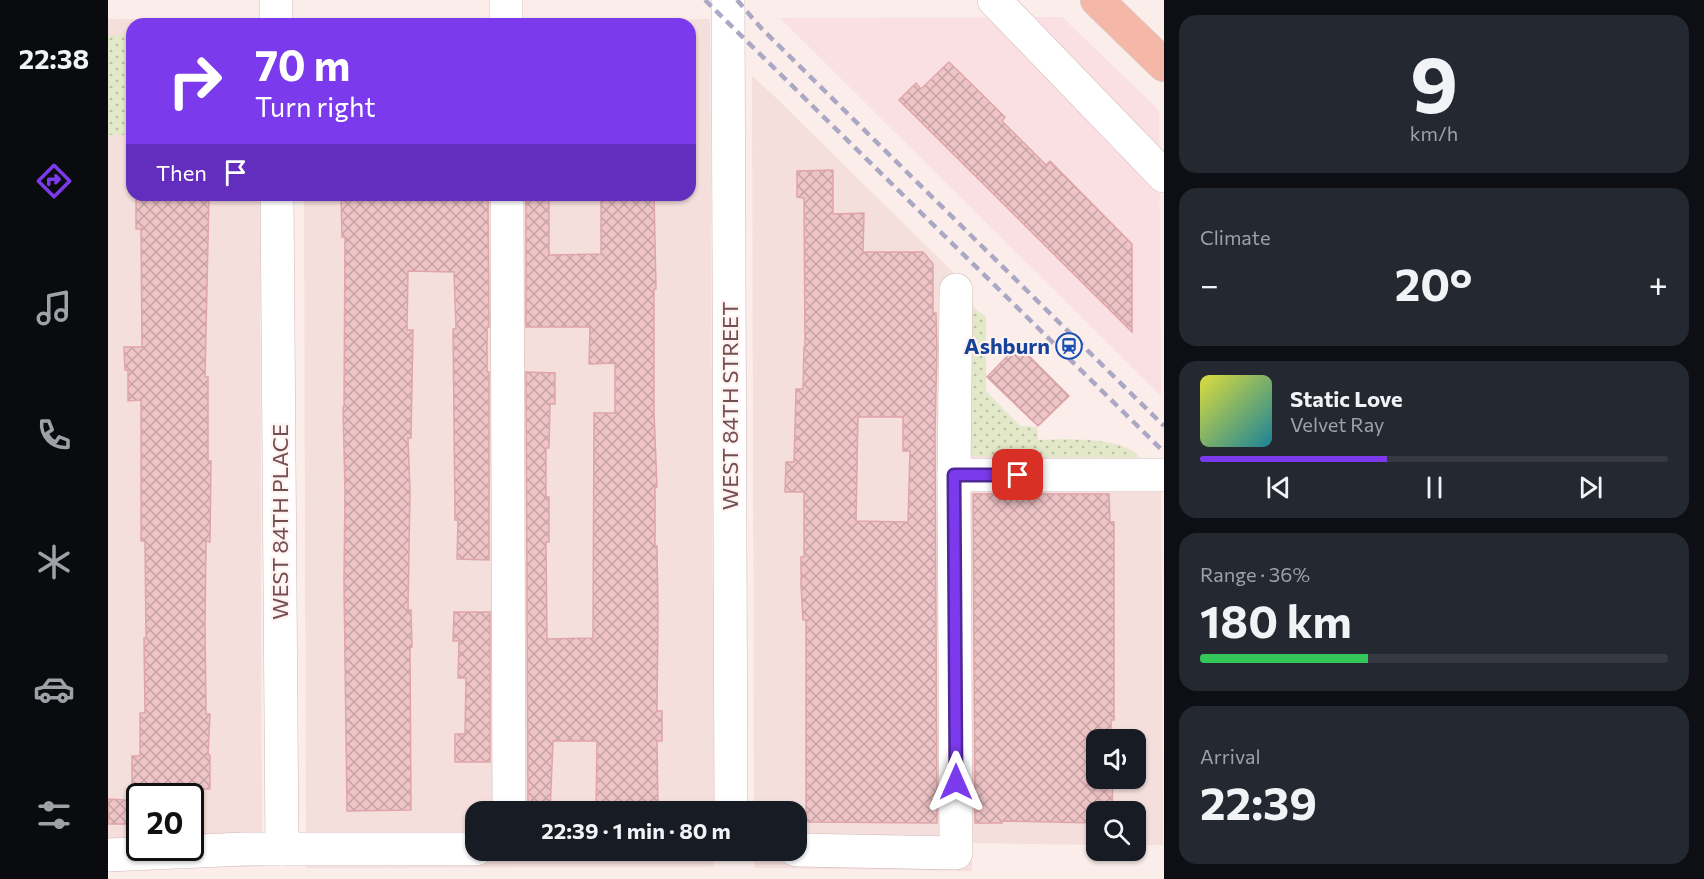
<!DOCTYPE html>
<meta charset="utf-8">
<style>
:root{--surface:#171b24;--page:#242831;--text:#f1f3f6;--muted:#9ea1a6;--line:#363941;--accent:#7c3aed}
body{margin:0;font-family:Commissioner,sans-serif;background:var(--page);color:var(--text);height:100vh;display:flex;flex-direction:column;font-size:22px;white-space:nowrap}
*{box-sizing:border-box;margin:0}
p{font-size:20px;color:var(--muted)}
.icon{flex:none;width:33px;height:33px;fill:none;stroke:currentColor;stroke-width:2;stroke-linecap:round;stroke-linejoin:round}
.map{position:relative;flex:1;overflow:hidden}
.side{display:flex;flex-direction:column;gap:15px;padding:15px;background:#0d0f14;width:540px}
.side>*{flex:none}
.banner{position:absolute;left:18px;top:18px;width:570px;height:183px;border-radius:18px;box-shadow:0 2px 4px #0004;background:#7c3aed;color:#fff;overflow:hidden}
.controls{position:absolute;left:978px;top:729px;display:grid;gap:12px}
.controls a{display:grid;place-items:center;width:60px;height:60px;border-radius:12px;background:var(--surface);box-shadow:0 2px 4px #0004;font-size:30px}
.speed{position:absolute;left:18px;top:783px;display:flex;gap:12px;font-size:30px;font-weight:700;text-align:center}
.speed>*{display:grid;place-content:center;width:78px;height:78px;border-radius:50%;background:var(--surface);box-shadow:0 2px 4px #0004;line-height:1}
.speed .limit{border:3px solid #111;border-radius:9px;background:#fff;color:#111}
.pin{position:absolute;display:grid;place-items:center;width:51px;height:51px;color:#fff;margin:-26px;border-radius:12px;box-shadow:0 3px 9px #0006}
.me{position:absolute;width:66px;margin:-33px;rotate:0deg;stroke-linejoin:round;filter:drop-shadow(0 0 4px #0008)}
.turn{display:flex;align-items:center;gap:21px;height:126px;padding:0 30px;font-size:27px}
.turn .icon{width:78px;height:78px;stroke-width:2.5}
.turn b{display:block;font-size:42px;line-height:51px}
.then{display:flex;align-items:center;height:57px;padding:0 30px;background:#0003;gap:12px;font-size:22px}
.big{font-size:45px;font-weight:700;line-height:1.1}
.side .card{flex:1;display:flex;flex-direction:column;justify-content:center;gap:9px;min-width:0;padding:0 21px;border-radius:18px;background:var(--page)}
.side .dial{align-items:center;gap:0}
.dial b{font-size:78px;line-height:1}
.song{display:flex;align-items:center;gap:18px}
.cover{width:72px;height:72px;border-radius:9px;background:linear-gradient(135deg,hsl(60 70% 55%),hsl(190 70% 35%))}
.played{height:6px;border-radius:3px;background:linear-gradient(90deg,var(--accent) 40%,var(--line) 40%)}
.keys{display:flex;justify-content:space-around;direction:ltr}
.heat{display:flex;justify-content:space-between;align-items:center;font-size:33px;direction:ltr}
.charge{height:9px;border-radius:4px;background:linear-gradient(90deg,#34c759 36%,var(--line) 0)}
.trip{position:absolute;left:357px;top:801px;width:342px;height:60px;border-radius:18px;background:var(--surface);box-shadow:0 2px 4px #0004;font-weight:700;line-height:60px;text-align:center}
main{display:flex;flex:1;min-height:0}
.tab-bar{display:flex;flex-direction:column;width:108px;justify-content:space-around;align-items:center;background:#090b0e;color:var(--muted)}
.tab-bar .icon{width:42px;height:42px}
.tab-bar .current{color:var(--accent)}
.tab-bar b{font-size:27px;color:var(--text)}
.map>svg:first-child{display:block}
.residential{fill:#f4dfdc;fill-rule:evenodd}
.commercial{fill:#fadfe3}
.grass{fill:url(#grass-dots)}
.building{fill:url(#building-cross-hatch);stroke:#e0a5a9;stroke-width:1.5;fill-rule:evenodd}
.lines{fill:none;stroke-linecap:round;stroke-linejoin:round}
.minor-casing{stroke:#d2b7b7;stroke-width:34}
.major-casing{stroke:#d5cacb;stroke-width:34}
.minor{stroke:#fff;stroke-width:33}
.major{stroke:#f4b7a8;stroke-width:33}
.rail{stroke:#aba8c5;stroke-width:4.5;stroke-dasharray:9 6;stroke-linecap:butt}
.route-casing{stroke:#51269a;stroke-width:15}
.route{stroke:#7c3aed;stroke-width:10}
.labels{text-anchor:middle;stroke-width:4.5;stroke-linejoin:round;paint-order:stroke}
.transit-label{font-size:22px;font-weight:bold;fill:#164399;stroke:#fef3f0;text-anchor:end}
.street-label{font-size:22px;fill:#744f52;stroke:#fef3f0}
</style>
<main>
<nav class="tab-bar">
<b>22:38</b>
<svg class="icon current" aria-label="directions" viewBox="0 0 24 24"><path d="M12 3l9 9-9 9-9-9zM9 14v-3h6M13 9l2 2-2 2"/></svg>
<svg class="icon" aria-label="music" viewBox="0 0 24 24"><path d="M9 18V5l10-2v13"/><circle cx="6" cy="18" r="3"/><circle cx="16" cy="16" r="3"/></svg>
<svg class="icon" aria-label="phone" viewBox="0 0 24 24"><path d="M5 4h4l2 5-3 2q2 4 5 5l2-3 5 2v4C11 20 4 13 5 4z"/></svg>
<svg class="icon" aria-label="climate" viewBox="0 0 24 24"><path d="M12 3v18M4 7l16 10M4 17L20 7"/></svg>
<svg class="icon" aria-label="car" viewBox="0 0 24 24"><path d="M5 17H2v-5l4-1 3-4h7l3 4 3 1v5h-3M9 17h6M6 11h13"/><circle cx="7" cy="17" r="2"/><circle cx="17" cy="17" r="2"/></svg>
<svg class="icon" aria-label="filters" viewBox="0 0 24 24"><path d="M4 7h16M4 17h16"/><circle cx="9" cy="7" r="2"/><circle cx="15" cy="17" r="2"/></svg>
</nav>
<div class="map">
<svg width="1056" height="879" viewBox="0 0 1056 879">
<defs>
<pattern id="grass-dots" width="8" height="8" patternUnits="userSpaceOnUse" patternTransform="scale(1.5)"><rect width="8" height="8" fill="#e3e8c9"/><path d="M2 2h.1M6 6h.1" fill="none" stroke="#bdbea6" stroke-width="1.8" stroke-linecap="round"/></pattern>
<pattern id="building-cross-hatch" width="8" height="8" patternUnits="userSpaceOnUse" patternTransform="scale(1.5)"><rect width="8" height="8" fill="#eec4c6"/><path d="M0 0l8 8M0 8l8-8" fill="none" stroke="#c5a2a3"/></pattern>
</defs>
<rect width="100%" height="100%" fill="#fbedea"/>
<g class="residential">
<path d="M0 19H151V24H24V195H152L154 867H0ZM32 796H82V848H32Z"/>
<path d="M602 19 606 811 368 812V850L606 851V867L198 868 196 195H582V24H196V21Z"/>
<path d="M644 76 664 94 860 287V456L1053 458 1055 845H1028V812H988V845L864 843V871L647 868 646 851 688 850V812L646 811ZM988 740H1028V778H988Z"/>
</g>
<path class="commercial" d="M954 17 1051 110 1053 396 672 18Z"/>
<g class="grass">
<rect x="0" y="35" width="24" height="100"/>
<path d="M860 303 878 317V391L912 426 929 427 930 440C956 439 1015 436 1032 458L860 456Z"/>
</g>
<g class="building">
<path d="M841 62 897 117 894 121 938 165 942 161 1024 244V332L791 100 808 83 813 89Z"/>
<path d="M725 170V214L756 213 755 252H815L825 264V313H828L829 349 827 431 829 823 698 822V620H695L693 585V557H696V492H677L678 462H686L688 389H695L696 347H697L696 198 689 197V171ZM750 417H795V451H802L800 522 748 521Z"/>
<path d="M28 195H101L97 377H100V461H103L102 542 98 541 97 624 98 714H102L100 755H102V789L24 790V756H32V713H37L36 638H38L37 541H33V400L20 401V370H17L16 347H34L33 229H28Z"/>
<path d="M233 195H380L381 327H379V372H381V560L349 559 350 520H347L345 329H348L346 272 300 271 299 326V330H305L303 438H300L302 491 300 610H303L304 647H302L303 810 239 811 236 583 237 491 235 407H236L237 237H234Z"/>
<path d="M418 195H441V255L493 254V195H546L548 289H546V412L549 487H547V546H549L550 613 549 711H554V741H549L550 812H488L489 741H445L442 812H420L418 372 447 373V404H442L441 448H438V497H441V542H438L439 639 485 638 486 413H507V363L481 364 482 327H418Z"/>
<path d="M910 345 961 396 930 426 879 377Z"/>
<path d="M865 494H1001L1002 522H1006V720H1003V740H988V778H1005L1004 812H988V823L894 821V823H867Z"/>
<path d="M346 612H382V762H347V734H357L358 678H350L351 641H345Z"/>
<path d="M0 799 32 801V824H0Z"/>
</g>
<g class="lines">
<g class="minor-casing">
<g id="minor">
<path d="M168 0V24"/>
<path d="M620 0 623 812"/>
<path d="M886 0 1056 176"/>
<path d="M398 24V0"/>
<path d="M169 195 174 849"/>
<path d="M399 195 401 812"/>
<path d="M846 475H1056"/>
<path d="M688 850 848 853 846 475 848 290"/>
<path d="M0 855 137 849H368"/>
</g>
</g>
<g class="major-casing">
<path id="major" d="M989 0 1056 65"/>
</g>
<use href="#minor" class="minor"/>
<use href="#major" class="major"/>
<g class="rail">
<path d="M597 0 1056 452"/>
<path d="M629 0 654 29 1056 426"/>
</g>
</g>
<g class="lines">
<g class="route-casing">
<path id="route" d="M848 782 846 475H910"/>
</g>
<use href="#route" class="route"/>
</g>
<defs>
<g id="station-ring" transform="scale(1.35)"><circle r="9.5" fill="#fef3f0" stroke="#1a4fb4" stroke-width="1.5"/><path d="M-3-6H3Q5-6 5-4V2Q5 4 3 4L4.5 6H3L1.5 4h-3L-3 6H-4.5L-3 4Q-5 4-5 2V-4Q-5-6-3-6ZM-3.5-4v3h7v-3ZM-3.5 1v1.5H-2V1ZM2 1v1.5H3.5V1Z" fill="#1a4fb4"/></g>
</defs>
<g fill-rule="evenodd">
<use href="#station-ring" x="961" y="346"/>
</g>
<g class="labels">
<g class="transit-label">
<text x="942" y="354">Ashburn</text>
</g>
<g class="street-label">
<text transform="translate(622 406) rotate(-90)" y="8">WEST 84TH STREET</text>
<text transform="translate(172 522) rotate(-90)" y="8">WEST 84TH PLACE</text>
</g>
</g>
</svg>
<div class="controls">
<a><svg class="icon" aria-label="sound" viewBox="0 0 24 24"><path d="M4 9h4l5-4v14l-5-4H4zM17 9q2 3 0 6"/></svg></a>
<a><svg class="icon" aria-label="search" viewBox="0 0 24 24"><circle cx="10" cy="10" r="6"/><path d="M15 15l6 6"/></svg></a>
</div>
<div class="speed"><div class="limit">20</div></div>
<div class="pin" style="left:910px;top:475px;background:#d93025"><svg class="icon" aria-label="arrive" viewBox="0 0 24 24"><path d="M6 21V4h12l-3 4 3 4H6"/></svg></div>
<svg class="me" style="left:848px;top:782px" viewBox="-20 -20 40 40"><path d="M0-17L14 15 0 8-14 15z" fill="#7c3aed" stroke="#fff" stroke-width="4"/></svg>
<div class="trip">22:39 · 1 min · 80 m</div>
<div class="banner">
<div class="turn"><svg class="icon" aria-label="right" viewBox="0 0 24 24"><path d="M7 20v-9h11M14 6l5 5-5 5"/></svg><div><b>70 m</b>Turn right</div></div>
<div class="then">Then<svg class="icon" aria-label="arrive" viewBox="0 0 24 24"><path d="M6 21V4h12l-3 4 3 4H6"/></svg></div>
</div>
</div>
<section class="side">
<div class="card dial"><b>9</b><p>km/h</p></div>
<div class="card"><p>Climate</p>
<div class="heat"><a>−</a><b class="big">20°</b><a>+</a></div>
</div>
<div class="card">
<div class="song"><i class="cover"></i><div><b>Static Love</b><p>Velvet Ray</p></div></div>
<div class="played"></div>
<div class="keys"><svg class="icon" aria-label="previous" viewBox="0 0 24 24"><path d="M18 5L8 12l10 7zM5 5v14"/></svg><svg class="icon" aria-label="pause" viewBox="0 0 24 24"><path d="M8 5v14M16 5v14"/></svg><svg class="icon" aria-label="next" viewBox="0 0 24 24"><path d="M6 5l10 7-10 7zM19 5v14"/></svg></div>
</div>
<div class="card"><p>Range · 36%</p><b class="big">180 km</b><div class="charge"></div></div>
<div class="card"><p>Arrival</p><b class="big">22:39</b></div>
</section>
</main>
